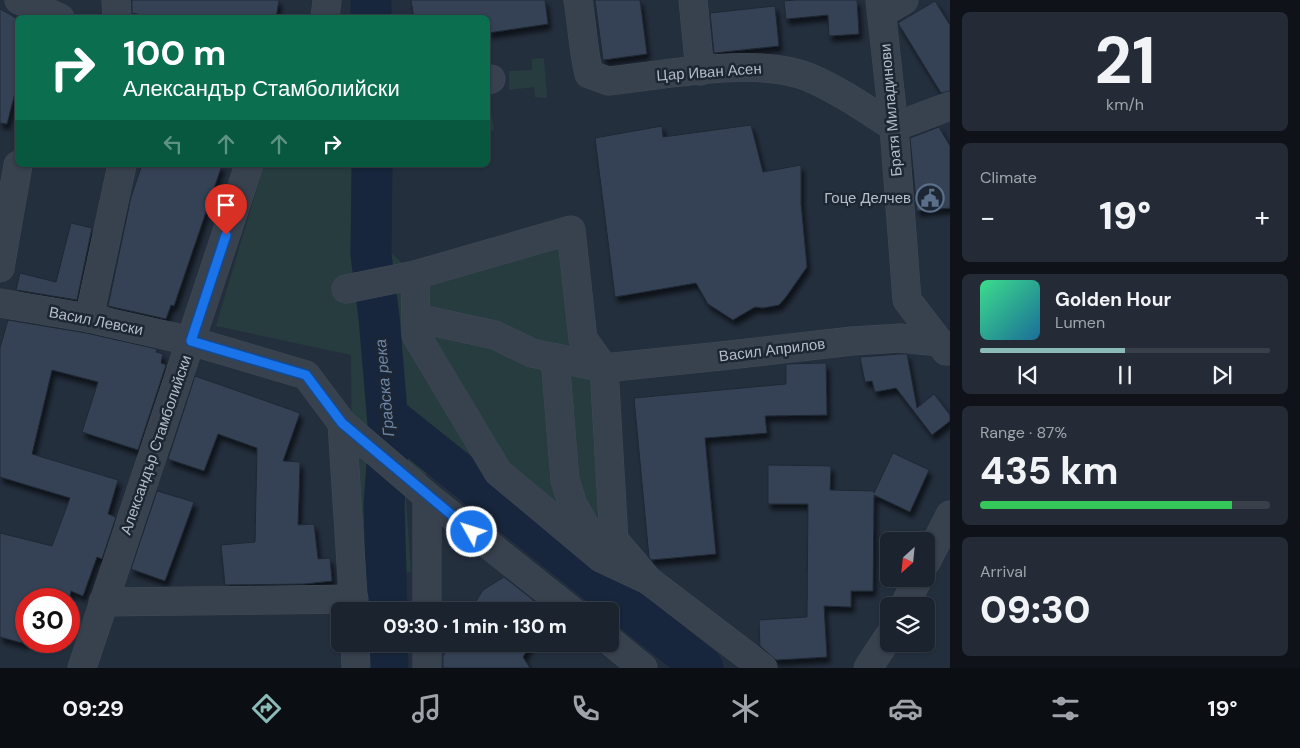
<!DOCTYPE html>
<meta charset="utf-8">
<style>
:root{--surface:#1b232e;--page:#242b36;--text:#f1f3f6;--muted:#a0a4aa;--line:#39404a;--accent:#8bbbb9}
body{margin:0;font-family:"DM Sans",sans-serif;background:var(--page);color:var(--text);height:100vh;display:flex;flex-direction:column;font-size:19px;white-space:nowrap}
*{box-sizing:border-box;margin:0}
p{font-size:16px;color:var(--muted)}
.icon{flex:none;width:28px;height:28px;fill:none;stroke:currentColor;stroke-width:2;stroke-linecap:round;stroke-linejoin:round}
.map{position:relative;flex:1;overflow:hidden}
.side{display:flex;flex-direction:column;gap:12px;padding:12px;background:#0f1319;width:350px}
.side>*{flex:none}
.top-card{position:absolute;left:15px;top:15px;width:475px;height:152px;border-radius:8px;box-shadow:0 1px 4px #0004,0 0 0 1px var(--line);background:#0b6e4f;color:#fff;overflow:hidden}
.needle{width:32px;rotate:207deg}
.buttons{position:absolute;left:880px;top:532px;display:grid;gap:10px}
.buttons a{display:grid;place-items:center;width:55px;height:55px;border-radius:8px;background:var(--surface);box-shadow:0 1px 4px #0004,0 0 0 1px var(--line);font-size:25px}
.speed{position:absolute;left:15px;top:588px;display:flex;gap:10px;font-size:25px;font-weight:700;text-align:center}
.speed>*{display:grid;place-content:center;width:65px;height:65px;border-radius:50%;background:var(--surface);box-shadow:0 1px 4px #0004,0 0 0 1px var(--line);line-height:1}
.speed .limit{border:8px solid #d22;background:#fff;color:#111}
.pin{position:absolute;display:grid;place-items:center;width:42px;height:42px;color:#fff;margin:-51px -21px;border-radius:50% 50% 50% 0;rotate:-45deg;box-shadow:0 0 5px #0007}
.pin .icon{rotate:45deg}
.me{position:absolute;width:55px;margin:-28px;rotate:309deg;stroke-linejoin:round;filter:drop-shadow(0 0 4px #0008)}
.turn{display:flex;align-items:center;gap:18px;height:105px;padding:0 25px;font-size:22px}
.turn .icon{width:65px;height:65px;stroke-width:2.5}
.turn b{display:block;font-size:35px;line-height:42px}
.lanes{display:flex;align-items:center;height:48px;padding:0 25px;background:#0003;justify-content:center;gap:25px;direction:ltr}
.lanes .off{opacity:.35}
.big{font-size:38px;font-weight:800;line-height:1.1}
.side .widget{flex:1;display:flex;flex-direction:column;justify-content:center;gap:8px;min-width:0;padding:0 18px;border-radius:8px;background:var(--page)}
.side .dial{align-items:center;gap:0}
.dial b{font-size:65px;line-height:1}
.song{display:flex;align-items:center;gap:15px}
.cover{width:60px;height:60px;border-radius:8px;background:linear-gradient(135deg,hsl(150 70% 55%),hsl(200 70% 35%))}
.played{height:5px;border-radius:2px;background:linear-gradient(90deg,var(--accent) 50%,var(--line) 50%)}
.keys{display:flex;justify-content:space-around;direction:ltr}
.heat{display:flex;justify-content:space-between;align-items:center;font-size:28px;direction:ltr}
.charge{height:8px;border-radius:4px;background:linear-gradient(90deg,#34c759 87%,var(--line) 0)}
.trip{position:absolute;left:331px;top:602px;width:288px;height:50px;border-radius:8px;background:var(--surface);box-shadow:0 1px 4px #0004,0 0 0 1px var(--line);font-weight:800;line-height:50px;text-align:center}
.menu{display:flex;height:80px;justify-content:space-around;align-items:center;background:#0b0e12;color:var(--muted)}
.menu .icon{width:35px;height:35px}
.menu .current{color:var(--accent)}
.menu b{font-size:22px;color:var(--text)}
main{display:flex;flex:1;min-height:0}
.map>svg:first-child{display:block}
.green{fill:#263c3f}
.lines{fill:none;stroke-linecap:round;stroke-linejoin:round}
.river{stroke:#17263c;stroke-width:41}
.building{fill:#364354;stroke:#1f2835;filter:url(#shadow)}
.minor-casing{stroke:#414a57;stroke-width:29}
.minor{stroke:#38414e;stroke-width:28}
.route-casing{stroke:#114b97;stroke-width:12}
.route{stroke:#1a73e8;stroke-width:9}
.labels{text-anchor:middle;stroke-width:5;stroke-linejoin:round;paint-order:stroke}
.street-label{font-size:15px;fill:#b4bcc9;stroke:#1d2633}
.poi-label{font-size:15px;fill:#b4bcc9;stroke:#1d2633;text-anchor:end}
.water-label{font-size:16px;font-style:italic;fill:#6d86a8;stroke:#1d2633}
</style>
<main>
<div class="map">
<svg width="950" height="668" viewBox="0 0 950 668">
<defs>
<filter id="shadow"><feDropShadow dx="3" dy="5.5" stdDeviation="2.5" flood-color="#0009"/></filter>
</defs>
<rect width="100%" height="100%" fill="#242f3e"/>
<g class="green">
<path d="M384 9 385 17H341Z"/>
<path d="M544 58 547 98 535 97 534 87 509 90V71L532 70V59Z"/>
<path d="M488 111 491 112 494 130 488 131Z"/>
<path d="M264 165H383L389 251 415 275 571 230 614 540 580 588 428 471 406 499 411 572 353 568 351 355 216 326Z"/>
</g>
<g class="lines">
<g class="river">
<path d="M371 0V18"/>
<path d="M372 165 371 255 379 317 389 436 384 504 387 611"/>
<path d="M388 416 703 668"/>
<path d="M387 644 388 668"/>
</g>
</g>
<g class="building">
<path d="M132 0H279L276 18H157L132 13Z"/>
<path d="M411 0H545L548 24 488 33V18H414Z"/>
<path d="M595 0H640L647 54 603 60Z"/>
<path d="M795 0H857L859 34 829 36 828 15 786 19 784 1Z"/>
<path d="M935 1 950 25V91L941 93 898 23Z"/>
<path d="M775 6 779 46 714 53 710 13Z"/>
<path d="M0 9 18 19V81L7 124 0 123Z"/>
<path d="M751 125 763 172 801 165V203L807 267 786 297 779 305 763 308 755 307 733 320 708 304 696 283 615 297 595 138 662 126 663 137Z"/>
<path d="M939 127 950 146V208L917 211 910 138Z"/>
<path d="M142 165H222L174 306 171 305 166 319 108 306 131 197Z"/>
<path d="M71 223 92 228 77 300 16 290 20 273 56 282Z"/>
<path d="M8 320 86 333 157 349 156 352 163 354 161 363 166 365 138 450 82 432 98 382 52 370 32 454 118 480 108 514 116 517 102 559 97 557 83 596 71 591 69 599H26V644L0 637V533L52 546 70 498 0 477V348Z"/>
<path d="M900 354H907L917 408 934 394 950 415V421L932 435 896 388 875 392 872 381 865 382 860 357Z"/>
<path d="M826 363 827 415 765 416 767 433 705 438 716 554 651 560 649 557 634 398 786 384V364Z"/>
<path d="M195 376 300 413 283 461 300 462 298 525 314 524 318 559 330 558 332 581 304 584 225 585 221 545 255 542 257 448 218 434 204 471 168 459Z"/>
<path d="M893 453 929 470 910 512 874 495 873 591H851V607L824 606 827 657 776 660 760 646 759 620 807 617 808 504H768V465L831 466 830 490 874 491V493Z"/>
<path d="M157 491 194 502 165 581 131 569Z"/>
<path d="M504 577 532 599 535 604 547 611H470L483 590Z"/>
<path d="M450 644H531L523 657 530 668H443V656Z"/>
</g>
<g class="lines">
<g class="minor-casing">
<g id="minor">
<path d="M19 0 60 18"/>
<path d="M116 0 117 18"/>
<path d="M578 0C582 24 583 50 589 74L608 81C664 75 756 56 808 77 839 90 866 109 894 127"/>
<path d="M693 0 700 71"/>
<path d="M880 0 894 127 907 300 946 351"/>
<path d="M882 13 904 0"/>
<path d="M325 18 327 0"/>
<path d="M488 80 491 79"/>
<path d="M894 127 950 106"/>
<path d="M0 268 18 165"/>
<path d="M415 275 416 335 498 472 601 558 648 580 763 668"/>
<path d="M346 289 415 275 571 230 583 339 604 368 614 540 648 580"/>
<path d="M0 303 89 318 191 341 306 375 342 423 427 496 572 611"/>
<path d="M89 318 122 165"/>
<path d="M416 318 495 335 532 353 604 368 721 356 852 341 900 338 939 342"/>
<path d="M555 358 565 480 573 505 585 526 599 543"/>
<path d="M342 423 354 611"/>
<path d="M926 562 950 515"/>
<path d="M103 602 354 599"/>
<path d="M904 606 918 579"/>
<path d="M427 611V496"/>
<path d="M610 641 643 668"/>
<path d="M355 644 356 668"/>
<path d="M82 668 249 165"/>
<path d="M427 668V644"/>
<path d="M868 668 889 636"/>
</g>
</g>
<use href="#minor" class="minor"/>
</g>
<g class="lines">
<g class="route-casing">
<path id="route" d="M226 235 191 341 306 375 342 423 472 532"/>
</g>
<use href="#route" class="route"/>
</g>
<defs>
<g id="civic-ring" transform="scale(1.4375)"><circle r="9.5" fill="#1d2633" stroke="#5c6f8a" stroke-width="1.5"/><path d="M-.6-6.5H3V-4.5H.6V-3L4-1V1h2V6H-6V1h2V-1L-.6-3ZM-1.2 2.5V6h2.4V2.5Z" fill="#5c6f8a"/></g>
</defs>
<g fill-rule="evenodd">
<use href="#civic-ring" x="930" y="198"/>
</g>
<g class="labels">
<g class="street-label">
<text transform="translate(709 72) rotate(-4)" y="5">Цар Иван Асен</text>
<text transform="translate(891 110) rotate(-95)" y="5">Братя Миладинови</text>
<text transform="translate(96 321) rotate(11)" y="5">Васил Левски</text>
<text transform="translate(772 350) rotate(-7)" y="5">Васил Априлов</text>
<text transform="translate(156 445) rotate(-71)" y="5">Александър Стамболийски</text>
</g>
<g class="poi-label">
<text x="911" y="203">Гоце Делчев</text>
</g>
<g class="water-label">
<text transform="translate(384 388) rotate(-95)" y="6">Градска река</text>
</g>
</g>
</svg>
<div class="buttons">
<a><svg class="needle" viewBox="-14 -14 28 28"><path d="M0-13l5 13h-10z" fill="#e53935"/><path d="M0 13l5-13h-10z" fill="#a0a4aa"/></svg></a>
<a><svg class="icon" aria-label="layers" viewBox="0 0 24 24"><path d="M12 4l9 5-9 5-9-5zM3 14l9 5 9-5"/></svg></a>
</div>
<div class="speed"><div class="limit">30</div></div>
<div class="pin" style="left:226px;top:235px;background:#d93025"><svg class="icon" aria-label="arrive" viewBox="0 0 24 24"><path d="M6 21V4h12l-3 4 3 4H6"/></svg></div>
<svg class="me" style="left:472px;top:532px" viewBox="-20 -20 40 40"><circle r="17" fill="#1a73e8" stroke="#fff" stroke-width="3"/><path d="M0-11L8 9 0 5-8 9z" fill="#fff"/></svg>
<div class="trip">09:30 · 1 min · 130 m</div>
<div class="top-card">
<div class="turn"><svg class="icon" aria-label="right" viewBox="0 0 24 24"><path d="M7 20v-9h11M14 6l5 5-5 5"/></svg><div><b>100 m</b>Александър Стамболийски</div></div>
<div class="lanes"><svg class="icon off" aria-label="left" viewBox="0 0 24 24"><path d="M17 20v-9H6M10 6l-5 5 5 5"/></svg><svg class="icon off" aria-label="ahead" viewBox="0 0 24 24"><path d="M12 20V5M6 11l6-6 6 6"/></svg><svg class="icon off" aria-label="ahead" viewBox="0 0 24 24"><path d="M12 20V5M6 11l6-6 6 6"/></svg><svg class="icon" aria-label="right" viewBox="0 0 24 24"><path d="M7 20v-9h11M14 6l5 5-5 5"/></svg></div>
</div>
</div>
<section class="side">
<div class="widget dial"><b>21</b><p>km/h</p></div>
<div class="widget"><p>Climate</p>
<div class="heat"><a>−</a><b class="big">19°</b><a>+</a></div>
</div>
<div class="widget">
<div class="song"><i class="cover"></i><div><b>Golden Hour</b><p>Lumen</p></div></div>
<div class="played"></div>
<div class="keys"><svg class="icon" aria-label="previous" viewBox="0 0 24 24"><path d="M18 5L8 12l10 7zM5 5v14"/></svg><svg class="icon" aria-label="pause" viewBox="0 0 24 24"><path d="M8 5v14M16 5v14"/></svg><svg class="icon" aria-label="next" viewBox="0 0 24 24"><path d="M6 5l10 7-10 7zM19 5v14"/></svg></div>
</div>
<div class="widget"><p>Range · 87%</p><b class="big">435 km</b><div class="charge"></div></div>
<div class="widget"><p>Arrival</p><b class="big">09:30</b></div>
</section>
</main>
<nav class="menu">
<b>09:29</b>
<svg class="icon current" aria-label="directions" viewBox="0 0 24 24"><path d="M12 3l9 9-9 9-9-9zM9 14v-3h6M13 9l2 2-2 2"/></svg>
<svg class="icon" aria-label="music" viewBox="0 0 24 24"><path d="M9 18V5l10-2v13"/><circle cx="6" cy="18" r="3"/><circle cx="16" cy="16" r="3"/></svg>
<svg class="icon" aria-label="phone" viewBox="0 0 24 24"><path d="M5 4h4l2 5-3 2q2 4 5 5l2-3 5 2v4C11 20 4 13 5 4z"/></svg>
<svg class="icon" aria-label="climate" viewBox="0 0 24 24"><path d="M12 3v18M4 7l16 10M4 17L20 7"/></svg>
<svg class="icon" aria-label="car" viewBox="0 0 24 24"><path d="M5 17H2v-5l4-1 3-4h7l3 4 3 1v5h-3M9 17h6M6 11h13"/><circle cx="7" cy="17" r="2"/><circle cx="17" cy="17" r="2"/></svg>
<svg class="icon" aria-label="filters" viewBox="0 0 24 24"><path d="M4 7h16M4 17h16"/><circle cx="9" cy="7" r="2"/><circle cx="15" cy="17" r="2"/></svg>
<b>19°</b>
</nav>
